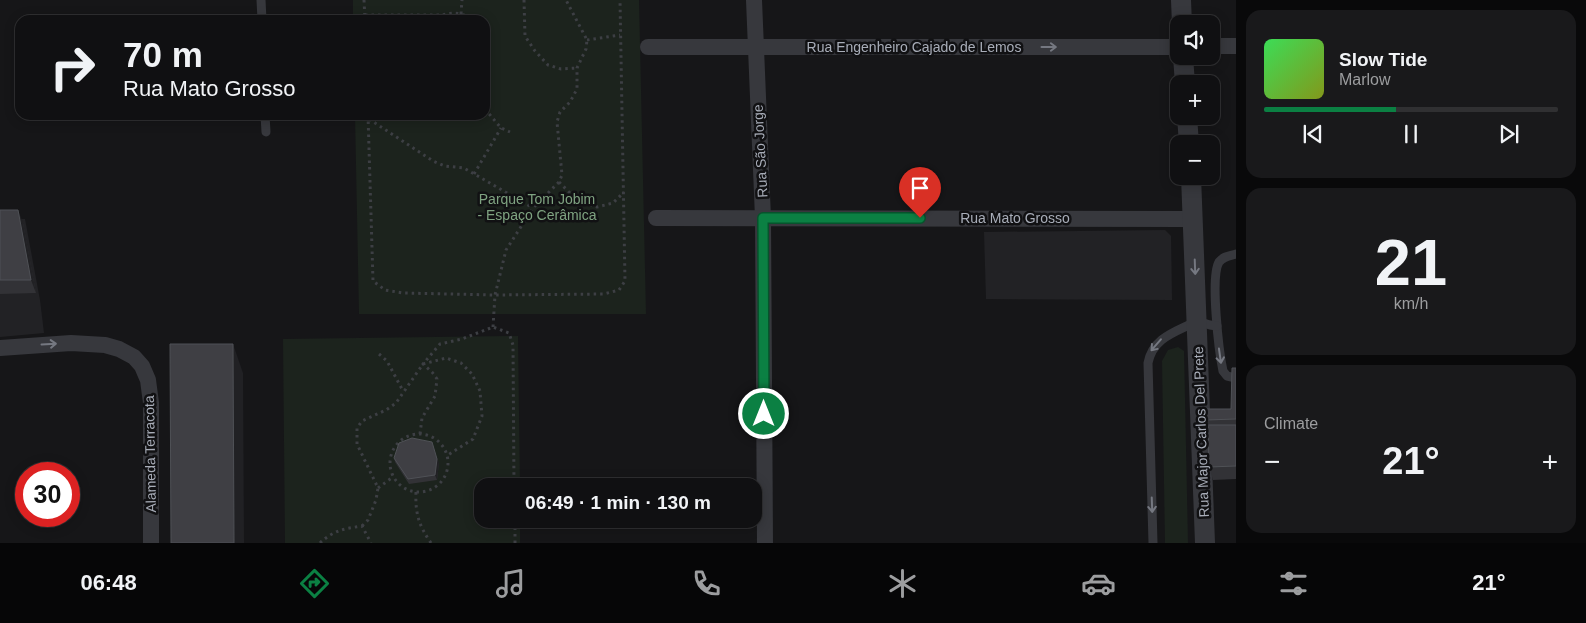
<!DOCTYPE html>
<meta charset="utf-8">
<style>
:root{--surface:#101012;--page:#19191b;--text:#f1f3f6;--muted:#9c9d9f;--line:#303032;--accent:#0b8043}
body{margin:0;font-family:Arial,sans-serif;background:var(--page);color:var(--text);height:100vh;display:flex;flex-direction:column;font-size:19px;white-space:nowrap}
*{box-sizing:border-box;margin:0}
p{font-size:16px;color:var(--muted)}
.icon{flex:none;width:28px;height:28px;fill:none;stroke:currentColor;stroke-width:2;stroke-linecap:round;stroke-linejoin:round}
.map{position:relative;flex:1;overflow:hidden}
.sheet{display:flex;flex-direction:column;gap:10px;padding:10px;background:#09090a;width:350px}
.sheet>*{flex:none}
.banner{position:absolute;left:15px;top:15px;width:475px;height:105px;border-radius:15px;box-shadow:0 2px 12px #0003,0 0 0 1px var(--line);background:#101012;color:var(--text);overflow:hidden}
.buttons{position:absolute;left:1170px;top:15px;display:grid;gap:10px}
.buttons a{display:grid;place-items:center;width:50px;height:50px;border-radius:10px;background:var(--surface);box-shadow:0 2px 12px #0003,0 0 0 1px var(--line);font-size:25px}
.speed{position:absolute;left:15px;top:462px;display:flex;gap:10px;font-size:25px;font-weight:700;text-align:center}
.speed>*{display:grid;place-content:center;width:65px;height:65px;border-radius:50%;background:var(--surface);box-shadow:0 2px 12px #0003,0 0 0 1px var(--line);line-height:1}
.speed .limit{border:8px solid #d22;background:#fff;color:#111}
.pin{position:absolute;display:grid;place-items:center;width:42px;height:42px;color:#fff;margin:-51px -21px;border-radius:50% 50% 50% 0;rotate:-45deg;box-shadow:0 0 5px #0007}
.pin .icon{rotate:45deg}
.me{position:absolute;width:55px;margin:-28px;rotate:0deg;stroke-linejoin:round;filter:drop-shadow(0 0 4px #0008)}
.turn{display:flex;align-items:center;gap:18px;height:105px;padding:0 25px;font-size:22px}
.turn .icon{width:65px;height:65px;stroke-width:2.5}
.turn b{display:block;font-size:35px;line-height:42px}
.big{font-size:38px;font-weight:600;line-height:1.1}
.sheet .tile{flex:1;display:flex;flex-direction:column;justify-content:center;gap:8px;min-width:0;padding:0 18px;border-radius:15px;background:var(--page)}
.sheet .dial{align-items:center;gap:0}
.dial b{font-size:65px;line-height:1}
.song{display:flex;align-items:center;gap:15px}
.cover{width:60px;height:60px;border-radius:8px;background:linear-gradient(135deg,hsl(130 70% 55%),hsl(70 70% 35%))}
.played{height:5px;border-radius:2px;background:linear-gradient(90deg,var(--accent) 45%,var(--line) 45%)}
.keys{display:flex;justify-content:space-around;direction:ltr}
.heat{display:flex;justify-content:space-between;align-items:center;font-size:28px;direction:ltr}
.trip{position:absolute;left:474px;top:478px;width:288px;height:50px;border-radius:15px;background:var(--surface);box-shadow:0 2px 12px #0003,0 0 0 1px var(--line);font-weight:600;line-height:50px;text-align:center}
.tabs{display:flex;height:80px;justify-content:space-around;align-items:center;background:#060607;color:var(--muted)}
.tabs .icon{width:35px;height:35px}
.tabs .active{color:var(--accent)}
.tabs b{font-size:22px;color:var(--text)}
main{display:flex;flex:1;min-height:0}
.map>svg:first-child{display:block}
.built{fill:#222225}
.green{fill:#1c231d}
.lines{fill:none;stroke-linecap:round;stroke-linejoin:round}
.path{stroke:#3d3f44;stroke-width:3;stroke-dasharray:2.5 4;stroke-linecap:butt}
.service{stroke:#37383d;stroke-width:9}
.minor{stroke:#37383d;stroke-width:16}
.tertiary{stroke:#37383d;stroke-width:20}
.wall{fill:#323236}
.shaded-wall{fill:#212124}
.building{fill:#3f3f44;stroke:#4f5156}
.oneway{stroke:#757881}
.route-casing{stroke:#07532c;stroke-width:12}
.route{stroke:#0b8043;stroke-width:9}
.labels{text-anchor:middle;stroke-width:5;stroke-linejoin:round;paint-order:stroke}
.street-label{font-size:14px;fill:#a8adb8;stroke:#111113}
.park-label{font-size:14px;fill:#7fa381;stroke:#111113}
</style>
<main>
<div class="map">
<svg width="1236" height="543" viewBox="0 0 1236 543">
<rect width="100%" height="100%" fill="#161618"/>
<g class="built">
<path d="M0 219H25L40 300 44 333 0 337Z"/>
<path d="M1165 230 1171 236 1172 300 986 299 984 232Z"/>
</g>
<g class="green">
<path d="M353 0H639L646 314H359L355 115H485V20H353Z"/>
<path d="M518 336 520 486H482V519H520V543H285L283 339Z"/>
<path d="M1178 347 1184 351 1188 543H1165L1162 361 1168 350Z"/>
</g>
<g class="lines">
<g class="path">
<path d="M364 0 365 20"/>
<path d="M524 0 525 36 535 51 548 65 561 69 577 68"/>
<path d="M461 14 462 0"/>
<path d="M365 15H441"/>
<path d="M431 20C445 12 460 10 473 20"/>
<path d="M485 34C489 45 489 53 485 64"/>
<path d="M587 40 620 35"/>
<path d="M485 109 501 128 510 132"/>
<path d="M368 115 373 281 385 290 403 293 495 295 604 294 619 290 625 281 620 0"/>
<path d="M369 119 433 161 445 166 464 168 533 208"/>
<path d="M474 174 501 128"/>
<path d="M559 182 577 200 597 207 613 203 624 192"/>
<path d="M493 327 495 295 506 250 533 208 559 182 562 175 557 122 560 112 570 102 577 89V68L586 49 587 40 566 0"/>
<path d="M379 354 387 361 403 391"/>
<path d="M420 434 422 418 435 396 437 379 432 372 423 364 440 344 462 339 493 327 509 333 513 345 514 486"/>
<circle cx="419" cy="463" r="29"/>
<path d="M378 488 393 477"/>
<path d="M416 492C415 513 419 526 431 543"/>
<path d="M362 526 368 520 376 500 378 488 357 444V428L362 421 386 410 396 403 423 364 446 358 461 363 472 374 480 391 482 416 473 439 448 455"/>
<path d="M320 543C334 530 343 529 362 526L371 543"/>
<path d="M515 543V519"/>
</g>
<g class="service">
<path d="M261 0 262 20"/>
<path d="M265 115 266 132"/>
<path d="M1236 254C1229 256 1224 256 1219 262 1210 277 1219 352 1223 371L1227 376 1236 378"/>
<path d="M1153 543 1148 363C1153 337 1176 332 1197 321L1210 325 1217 326"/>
</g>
<g class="minor">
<path d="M754 0 763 218 765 543"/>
<path d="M1211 46H1236"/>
<path d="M648 47H1179"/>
<path d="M656 218 1193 219"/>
<path d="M0 348 71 343 105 345 119 349 134 357 142 366 148 380 151 403V543"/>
</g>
<g class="tertiary">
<path d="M1181 0 1182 24"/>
<path d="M1183 56 1185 84"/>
<path d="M1187 116 1189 144"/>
<path d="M1191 176 1205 543"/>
</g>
</g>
<g class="wall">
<path d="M0 210 23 223 36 293 0 294Z"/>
<path d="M1236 368V479L1213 480 1209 467V425L1206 420 1231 409Z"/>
<path d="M394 458 439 463 437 480 409 484 395 462Z"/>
</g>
<g class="shaded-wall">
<path d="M18 210 23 223 36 293 31 280Z"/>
<path d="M233 344 243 373 244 543H234Z"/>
<path d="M432 442 439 463 437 480 435 475Z"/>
</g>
<g class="building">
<path d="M0 210H18L31 280H0Z"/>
<path d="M170 344H233L234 543H171Z"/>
<path d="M1232 368H1236V419L1206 420V409H1231Z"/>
<path d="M1208 425H1236V466L1209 467Z"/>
<path d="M412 438 432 442 437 459 435 475 408 479 394 458 399 443Z"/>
</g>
<defs><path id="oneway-shaft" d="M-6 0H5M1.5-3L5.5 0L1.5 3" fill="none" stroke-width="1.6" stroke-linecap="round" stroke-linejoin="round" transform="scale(1.25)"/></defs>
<g class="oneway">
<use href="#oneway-shaft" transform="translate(1049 47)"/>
<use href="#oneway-shaft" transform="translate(1195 267) rotate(88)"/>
<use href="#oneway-shaft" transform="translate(49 344) rotate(-3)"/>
<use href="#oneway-shaft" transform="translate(1156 345) rotate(131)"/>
<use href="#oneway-shaft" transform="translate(1220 356) rotate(82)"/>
<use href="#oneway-shaft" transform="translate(1152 505) rotate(88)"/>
</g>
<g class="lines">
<g class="route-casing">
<path id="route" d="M764 414 763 218H920"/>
</g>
<use href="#route" class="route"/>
</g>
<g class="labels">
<g class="street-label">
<text x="914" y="52">Rua Engenheiro Cajado de Lemos</text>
<text transform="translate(760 151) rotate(-93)" y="5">Rua São Jorge</text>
<text x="1015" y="223">Rua Mato Grosso</text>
<text transform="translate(1201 432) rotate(-92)" y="5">Rua Major Carlos Del Prete</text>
<text transform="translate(150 454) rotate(-91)" y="5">Alameda Terracota</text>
</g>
<g class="park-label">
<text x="537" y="204">Parque Tom Jobim<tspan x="537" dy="16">- Espaço Cerâmica</tspan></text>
</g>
</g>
</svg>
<div class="buttons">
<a><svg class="icon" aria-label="sound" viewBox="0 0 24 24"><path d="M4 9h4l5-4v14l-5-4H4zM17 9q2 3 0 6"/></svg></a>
<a>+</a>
<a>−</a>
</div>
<div class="speed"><div class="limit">30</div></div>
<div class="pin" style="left:920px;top:218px;background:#d93025"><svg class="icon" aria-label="arrive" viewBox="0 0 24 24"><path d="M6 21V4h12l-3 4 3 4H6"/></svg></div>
<svg class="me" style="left:764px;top:414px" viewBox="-20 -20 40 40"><circle r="17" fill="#0b8043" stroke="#fff" stroke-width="3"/><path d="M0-11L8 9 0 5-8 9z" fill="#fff"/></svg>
<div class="trip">06:49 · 1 min · 130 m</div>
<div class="banner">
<div class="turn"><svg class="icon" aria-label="right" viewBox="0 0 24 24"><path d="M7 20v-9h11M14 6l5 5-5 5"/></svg><div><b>70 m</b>Rua Mato Grosso</div></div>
</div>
</div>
<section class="sheet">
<div class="tile">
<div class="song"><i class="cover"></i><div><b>Slow Tide</b><p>Marlow</p></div></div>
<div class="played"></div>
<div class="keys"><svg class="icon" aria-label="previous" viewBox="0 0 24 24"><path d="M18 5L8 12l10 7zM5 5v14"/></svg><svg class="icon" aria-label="pause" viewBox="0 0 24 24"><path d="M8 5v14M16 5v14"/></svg><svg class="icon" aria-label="next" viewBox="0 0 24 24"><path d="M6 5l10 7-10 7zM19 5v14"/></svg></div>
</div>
<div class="tile dial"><b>21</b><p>km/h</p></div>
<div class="tile"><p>Climate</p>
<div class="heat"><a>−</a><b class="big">21°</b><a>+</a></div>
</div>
</section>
</main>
<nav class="tabs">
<b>06:48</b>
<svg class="icon active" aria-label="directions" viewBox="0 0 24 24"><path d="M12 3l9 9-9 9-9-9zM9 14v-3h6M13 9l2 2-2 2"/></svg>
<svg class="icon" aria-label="music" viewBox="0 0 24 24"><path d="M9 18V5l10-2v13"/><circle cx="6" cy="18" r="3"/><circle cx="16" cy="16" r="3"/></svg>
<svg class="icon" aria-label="phone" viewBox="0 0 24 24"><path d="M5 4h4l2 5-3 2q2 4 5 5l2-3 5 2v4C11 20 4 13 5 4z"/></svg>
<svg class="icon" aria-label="climate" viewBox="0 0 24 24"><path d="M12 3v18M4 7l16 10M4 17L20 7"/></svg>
<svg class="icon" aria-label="car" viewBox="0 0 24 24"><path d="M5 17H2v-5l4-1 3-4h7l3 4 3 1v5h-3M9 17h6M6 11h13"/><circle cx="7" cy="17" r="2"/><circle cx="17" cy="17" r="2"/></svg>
<svg class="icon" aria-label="filters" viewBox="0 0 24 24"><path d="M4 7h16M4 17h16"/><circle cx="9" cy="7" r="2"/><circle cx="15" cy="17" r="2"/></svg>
<b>21°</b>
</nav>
